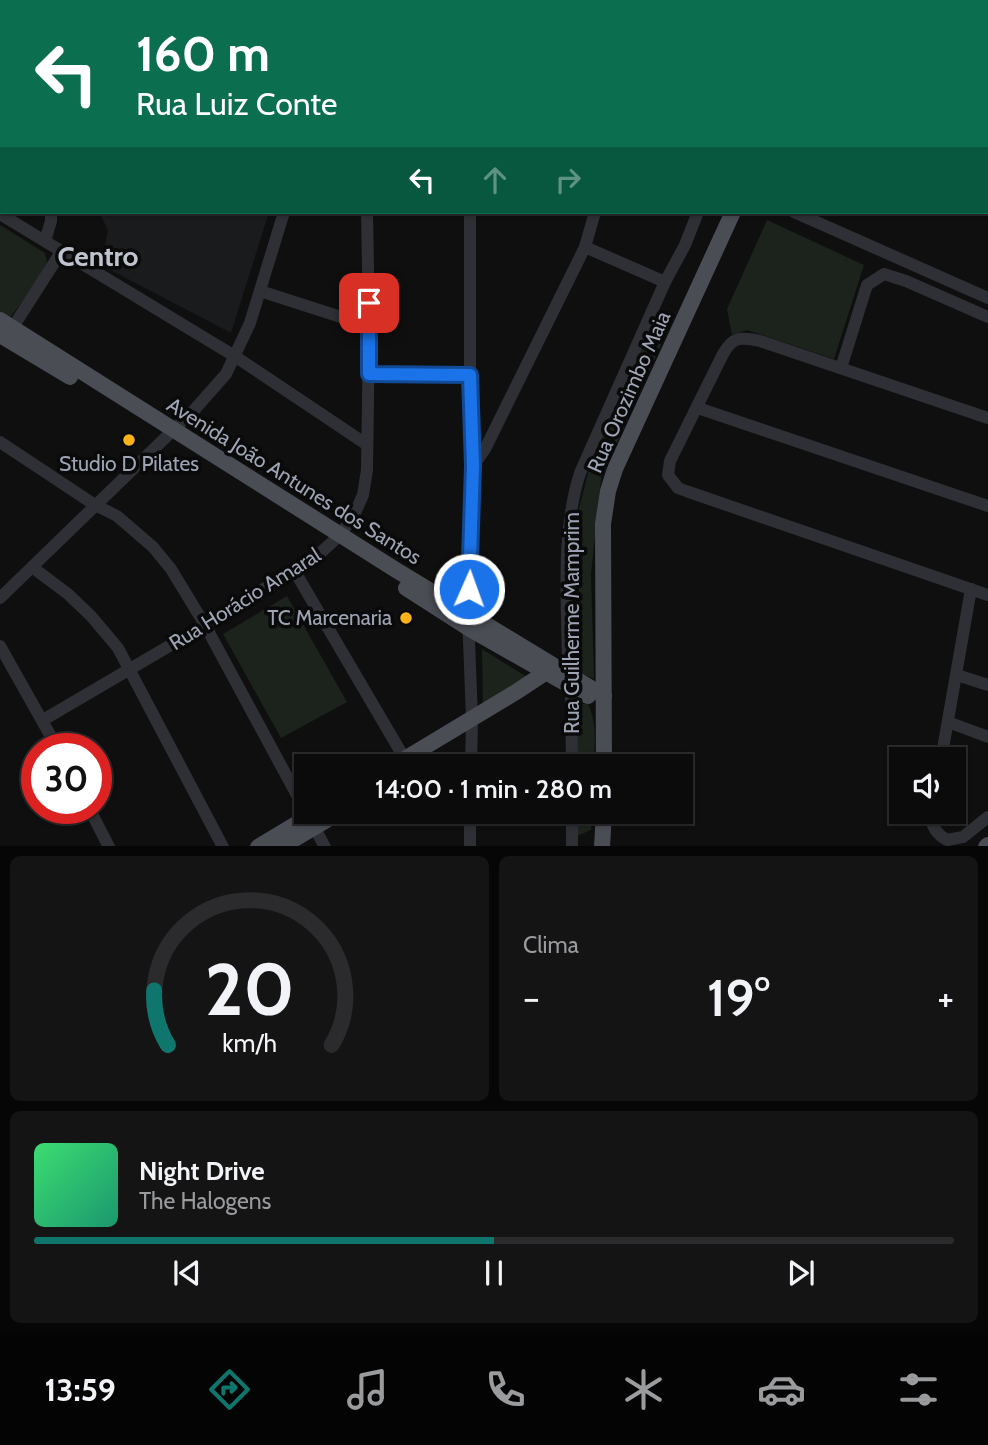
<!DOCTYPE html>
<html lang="pt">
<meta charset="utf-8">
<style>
:root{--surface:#0b0b0c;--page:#141415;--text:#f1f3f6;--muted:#9a9b9d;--line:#2b2b2d;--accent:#0f766e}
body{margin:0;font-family:Cabin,sans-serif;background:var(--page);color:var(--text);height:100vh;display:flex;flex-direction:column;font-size:26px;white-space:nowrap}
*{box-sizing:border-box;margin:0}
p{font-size:23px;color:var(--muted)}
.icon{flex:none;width:38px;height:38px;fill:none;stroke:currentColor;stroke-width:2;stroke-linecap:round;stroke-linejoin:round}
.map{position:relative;height:846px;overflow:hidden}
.details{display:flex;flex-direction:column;gap:10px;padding:10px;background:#060607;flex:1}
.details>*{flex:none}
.banner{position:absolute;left:0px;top:0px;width:989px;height:214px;box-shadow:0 2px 5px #0004,0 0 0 2px var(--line);background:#0b6e4f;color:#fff;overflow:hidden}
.tools{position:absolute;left:889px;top:747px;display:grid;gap:14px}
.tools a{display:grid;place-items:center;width:77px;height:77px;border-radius:0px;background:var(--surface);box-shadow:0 2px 5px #0004,0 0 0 2px var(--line);font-size:35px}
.speed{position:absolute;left:21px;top:733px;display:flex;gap:14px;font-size:35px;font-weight:700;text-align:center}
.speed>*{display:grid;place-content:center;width:91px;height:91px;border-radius:50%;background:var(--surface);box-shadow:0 2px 5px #0004,0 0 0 2px var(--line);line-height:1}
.speed .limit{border:10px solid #d22;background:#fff;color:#111}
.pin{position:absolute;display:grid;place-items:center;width:60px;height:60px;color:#fff;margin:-30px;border-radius:14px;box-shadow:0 4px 10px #0006}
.me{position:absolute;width:77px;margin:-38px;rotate:2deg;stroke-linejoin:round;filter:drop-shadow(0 0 5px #0008)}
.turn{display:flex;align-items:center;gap:24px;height:147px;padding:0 21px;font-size:32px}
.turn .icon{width:91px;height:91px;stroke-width:2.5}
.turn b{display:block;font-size:49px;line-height:60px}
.lanes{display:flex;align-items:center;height:66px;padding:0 21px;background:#0003;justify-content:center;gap:35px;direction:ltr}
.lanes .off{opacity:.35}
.big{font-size:52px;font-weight:600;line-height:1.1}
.details .tile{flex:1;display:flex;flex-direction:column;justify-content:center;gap:10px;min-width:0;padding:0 24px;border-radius:10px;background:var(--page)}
.details .dial{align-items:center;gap:0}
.dial svg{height:182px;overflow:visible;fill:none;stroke:var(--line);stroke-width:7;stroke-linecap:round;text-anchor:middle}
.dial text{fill:var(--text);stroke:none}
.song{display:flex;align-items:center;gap:21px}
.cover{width:84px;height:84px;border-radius:10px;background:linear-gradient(135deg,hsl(140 70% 55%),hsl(160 70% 35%))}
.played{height:7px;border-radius:4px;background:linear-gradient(90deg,var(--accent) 50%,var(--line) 50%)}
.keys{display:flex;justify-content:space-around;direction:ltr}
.heat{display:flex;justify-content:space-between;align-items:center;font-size:38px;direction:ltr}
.details .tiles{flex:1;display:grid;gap:10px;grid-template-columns:1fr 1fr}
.tile:last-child{grid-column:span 2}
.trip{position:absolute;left:294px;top:754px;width:399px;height:70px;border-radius:0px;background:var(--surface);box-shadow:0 2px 5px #0004,0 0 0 2px var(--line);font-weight:600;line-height:70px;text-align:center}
.menu{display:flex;height:112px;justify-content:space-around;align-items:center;background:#040405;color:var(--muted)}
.menu .icon{width:49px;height:49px}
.menu .current{color:var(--accent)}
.menu b{font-size:32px;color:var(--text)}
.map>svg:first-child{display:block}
.built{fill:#1a1b1d}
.green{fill:#1b231c}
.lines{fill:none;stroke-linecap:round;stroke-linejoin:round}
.stream{stroke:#242d34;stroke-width:2.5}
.minor{stroke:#2f3035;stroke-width:12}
.major{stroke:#4b4d55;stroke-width:16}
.route-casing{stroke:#114b97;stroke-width:18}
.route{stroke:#1a73e8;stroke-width:12}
.poi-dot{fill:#ffb318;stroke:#0a0a0b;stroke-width:2.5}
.labels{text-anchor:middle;stroke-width:7;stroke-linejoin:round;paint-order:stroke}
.street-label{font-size:21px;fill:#9ea4b3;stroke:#0a0a0b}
.poi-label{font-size:21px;fill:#9ea4b3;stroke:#0a0a0b}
.district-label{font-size:28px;font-weight:bold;fill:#bfc3ce;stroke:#0a0a0b}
</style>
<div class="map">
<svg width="988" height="847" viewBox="0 0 988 847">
<rect width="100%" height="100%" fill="#0f0f10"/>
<path class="built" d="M99 212H269L231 333 101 265 108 230Z"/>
<g class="green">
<path d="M888 0H988V44L987 2H887Z"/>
<path d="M767 220 864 265 834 359 747 330 732 335 727 309Z"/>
<path d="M0 225 45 253 47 262 36 283 9 319 0 314Z"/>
<path d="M673 318 601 479 591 574 594 679 573 670 575 524 588 473 607 421 655 321Z"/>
<path d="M287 596 347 702 281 738 223 634Z"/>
<path d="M482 649 527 677 483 708Z"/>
<path d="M577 704H588C598 725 594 745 594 766H577Z"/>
<path d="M577 812H593L591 830 577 836Z"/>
</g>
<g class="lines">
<path class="stream" d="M660 0 661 2"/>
<g class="minor">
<path d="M271 0 277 2"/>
<path d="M366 0V2"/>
<path d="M468 0V2"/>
<path d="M580 0 581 2"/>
<path d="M642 0 643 2"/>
<path d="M712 0V2"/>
<path d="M738 0 742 2"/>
<path d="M112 2 113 0"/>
<path d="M344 2V0"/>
<path d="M0 17 2 18"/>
<path d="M987 109H988"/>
<path d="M0 122H2"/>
<path d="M987 202H988"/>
<path d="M470 212V375L473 466 468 614 472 719 471 766"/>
<path d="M794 212 988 298"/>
<path d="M0 214 236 357 366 444"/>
<path d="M45 241 51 221V212"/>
<path d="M585 247 665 282"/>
<path d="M260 291 369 326"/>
<path d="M8 335 61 252"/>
<path d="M841 368 867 285 884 274 906 281 988 317"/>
<path d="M369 374 470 375"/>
<path d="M698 408 988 506"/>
<path d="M988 418 760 341C741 337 733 336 723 354L670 461 668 475 678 488 686 491 988 595"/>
<path d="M0 442 95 505 117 516 153 547 171 569 205 625 325 847"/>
<path d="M473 466 485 449 585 247 595 212"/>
<path d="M32 567 68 594 91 616 118 648 223 847"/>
<path d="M294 570 409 766"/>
<path d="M0 598 195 409 226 374 250 323 284 212"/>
<path d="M0 646 58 749"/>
<path d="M957 675 988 685"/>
<path d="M43 720 205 625 317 556 340 535 354 515 363 495 367 470 369 326 367 212"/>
<path d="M948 722 988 737"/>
<path d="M941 760 971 589"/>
<path d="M572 766 571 688 568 673C568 607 560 536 580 473L665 282 685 245 698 212"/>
<path d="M89 808 109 847"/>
<path d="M572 812V847"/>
<path d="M932 812C930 825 936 834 947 840L963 837 988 817"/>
<path d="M470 847V812"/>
</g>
<g class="major">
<path d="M680 0 681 2"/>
<path d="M0 320 396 570 604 696"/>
<path d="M0 335 70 377"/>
<path d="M406 588 470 629 588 696"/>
<path d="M393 766 516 692 554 667"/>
<path d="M604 766 603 524 608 491 615 469 733 212"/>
<path d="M258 847 316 812"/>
<path d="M281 847 340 812"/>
<path d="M602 847 604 812"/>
<path d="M986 847 988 845"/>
</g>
</g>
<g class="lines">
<g class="route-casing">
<path id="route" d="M369 303V374L470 375 473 466 469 589"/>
</g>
<use href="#route" class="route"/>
</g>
<g class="poi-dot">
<circle cx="129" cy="440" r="7"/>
<circle cx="406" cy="618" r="7"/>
</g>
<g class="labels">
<g class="street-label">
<text transform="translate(629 392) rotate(-66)" y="7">Rua Orozimbo Maia</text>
<text transform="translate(294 481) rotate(32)" y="7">Avenida João Antunes dos Santos</text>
<text transform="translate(245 599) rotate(-32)" y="7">Rua Horácio Amaral</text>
<text transform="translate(572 623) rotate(-90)" y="7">Rua Guilherme Mamprim</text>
</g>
<g class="poi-label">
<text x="129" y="471">Studio D Pilates</text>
<text x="392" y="625" text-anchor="end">TC Marcenaria</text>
</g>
<g class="district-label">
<text x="98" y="266">Centro</text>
</g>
</g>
</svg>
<div class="tools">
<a><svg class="icon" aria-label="sound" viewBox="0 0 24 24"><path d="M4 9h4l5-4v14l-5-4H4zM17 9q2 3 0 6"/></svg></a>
</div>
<div class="speed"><div class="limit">30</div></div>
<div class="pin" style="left:369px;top:303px;background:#d93025"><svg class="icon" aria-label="arrive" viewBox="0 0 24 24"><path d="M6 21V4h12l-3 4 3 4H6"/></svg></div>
<svg class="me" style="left:469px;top:589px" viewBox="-20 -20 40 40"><circle r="17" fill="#1a73e8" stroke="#fff" stroke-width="3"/><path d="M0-11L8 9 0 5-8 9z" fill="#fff"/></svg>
<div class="trip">14:00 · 1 min · 280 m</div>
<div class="banner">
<div class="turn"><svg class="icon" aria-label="left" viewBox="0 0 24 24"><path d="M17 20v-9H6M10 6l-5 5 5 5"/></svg><div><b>160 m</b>Rua Luiz Conte</div></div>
<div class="lanes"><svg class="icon" aria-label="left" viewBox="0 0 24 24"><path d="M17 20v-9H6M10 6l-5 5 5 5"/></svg><svg class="icon off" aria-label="ahead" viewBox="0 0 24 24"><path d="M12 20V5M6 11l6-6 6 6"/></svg><svg class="icon off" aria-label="right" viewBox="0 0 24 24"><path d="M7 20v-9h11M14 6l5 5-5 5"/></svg></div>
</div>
</div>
<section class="details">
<div class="tiles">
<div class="tile dial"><svg viewBox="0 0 100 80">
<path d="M14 69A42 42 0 1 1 86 69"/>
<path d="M14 69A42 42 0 0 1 8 45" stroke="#0f766e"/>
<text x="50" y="56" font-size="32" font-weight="700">20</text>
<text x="50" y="72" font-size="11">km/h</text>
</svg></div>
<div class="tile"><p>Clima</p>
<div class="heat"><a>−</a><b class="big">19°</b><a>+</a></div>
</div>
<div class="tile">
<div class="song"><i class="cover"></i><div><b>Night Drive</b><p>The Halogens</p></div></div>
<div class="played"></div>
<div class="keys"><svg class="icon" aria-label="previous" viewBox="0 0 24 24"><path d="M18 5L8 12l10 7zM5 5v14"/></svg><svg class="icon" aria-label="pause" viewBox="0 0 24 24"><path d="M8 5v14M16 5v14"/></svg><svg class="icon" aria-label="next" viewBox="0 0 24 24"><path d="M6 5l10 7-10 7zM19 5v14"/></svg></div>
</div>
</div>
</section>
<nav class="menu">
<b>13:59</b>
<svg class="icon current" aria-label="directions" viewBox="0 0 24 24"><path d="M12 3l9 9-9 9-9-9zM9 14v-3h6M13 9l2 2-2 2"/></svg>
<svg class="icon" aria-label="music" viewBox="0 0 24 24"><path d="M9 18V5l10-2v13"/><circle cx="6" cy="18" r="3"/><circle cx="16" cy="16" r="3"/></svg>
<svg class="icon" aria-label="phone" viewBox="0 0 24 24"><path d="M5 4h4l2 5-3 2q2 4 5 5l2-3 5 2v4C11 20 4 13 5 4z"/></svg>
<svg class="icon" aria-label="climate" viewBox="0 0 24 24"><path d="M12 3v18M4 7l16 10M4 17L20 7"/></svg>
<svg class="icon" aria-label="car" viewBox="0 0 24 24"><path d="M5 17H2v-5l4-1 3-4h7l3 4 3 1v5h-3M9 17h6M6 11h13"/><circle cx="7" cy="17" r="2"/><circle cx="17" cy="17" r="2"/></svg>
<svg class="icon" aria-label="filters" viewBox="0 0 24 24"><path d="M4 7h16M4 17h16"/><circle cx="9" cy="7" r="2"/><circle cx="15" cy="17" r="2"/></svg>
</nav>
